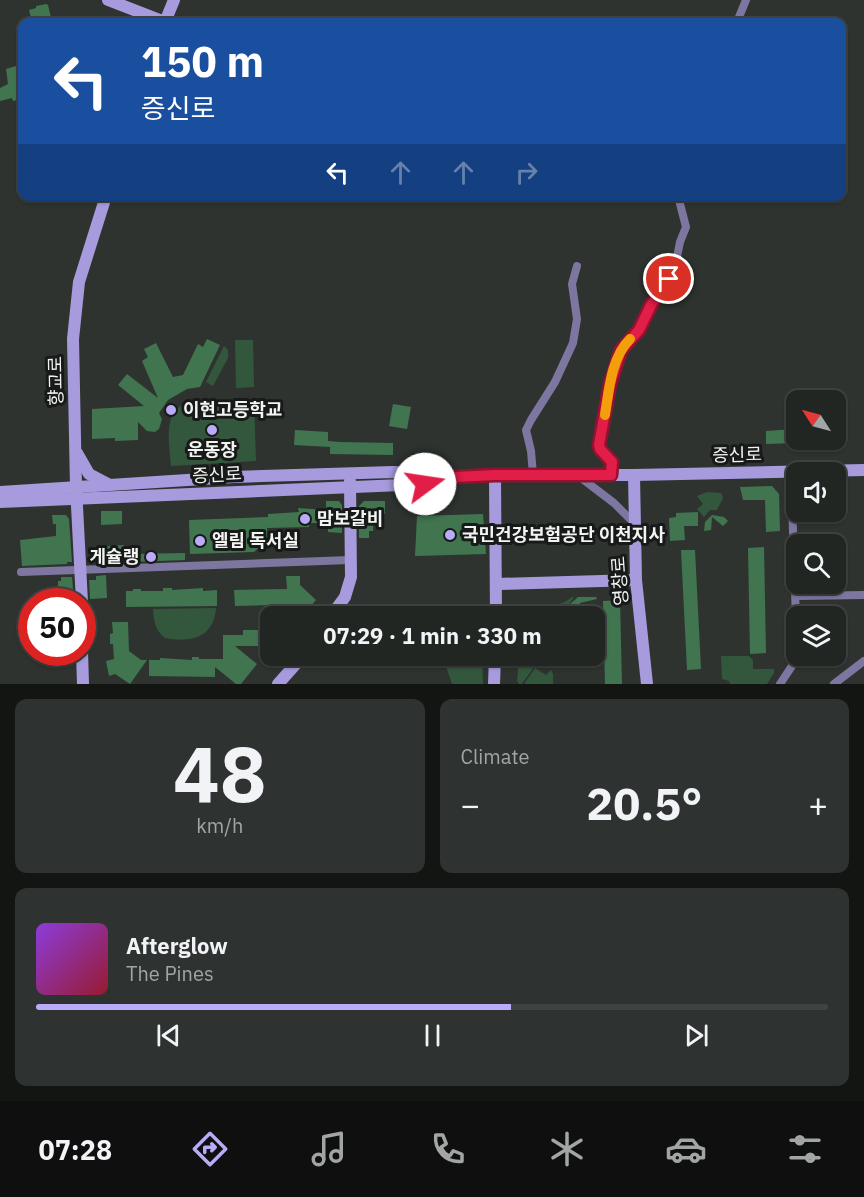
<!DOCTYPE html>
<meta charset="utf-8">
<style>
:root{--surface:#222623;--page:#2e3230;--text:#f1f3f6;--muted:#a2a5a6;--line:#3f4341;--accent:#b9abf7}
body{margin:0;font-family:"IBM Plex Sans","Noto Sans KR",sans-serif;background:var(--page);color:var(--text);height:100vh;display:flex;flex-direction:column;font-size:22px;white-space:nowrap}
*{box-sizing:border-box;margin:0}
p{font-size:20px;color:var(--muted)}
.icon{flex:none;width:33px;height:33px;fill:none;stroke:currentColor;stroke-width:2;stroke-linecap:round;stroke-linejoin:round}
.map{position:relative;height:684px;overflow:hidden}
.side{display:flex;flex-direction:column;gap:15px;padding:15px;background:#131513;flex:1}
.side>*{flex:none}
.banner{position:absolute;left:18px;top:18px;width:828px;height:183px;border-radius:12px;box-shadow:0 2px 4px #0004,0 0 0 2px var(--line);background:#1a4fa0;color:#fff;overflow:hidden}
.needle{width:39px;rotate:306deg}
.controls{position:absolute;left:786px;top:390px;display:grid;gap:12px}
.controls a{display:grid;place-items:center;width:60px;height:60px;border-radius:12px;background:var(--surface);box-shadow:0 2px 4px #0004,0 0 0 2px var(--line);font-size:30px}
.speed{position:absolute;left:18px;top:588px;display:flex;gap:12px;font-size:30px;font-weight:700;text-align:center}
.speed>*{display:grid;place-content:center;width:78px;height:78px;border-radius:50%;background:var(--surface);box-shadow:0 2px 4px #0004,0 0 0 2px var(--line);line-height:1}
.speed .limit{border:9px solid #d22;background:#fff;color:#111}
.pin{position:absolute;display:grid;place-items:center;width:51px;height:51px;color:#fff;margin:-26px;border:3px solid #fff;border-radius:50%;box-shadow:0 2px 6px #0007}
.me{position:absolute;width:66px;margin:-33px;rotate:76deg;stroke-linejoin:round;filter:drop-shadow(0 0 4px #0008)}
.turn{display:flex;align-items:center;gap:21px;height:126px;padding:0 24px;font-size:27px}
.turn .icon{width:78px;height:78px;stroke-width:2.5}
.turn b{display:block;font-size:42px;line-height:51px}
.lanes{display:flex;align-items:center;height:57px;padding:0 24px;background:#0003;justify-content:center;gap:30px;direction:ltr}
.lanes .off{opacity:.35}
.big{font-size:45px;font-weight:700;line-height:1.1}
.side .card{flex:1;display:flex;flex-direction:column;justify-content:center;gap:9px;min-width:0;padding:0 21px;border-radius:12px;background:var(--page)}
.side .dial{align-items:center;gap:0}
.dial b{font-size:78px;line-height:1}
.song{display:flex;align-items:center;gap:18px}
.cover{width:72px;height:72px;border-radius:9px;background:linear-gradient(135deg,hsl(270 70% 55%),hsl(350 70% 35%))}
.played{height:6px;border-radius:3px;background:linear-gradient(90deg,var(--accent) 60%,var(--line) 60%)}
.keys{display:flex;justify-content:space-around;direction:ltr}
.heat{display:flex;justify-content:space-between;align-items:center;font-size:33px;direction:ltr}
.side .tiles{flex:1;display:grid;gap:15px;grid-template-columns:1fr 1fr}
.card:last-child{grid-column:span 2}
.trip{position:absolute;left:260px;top:606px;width:345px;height:60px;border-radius:12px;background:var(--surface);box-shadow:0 2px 4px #0004,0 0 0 2px var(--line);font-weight:700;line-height:60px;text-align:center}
.tab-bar{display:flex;height:96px;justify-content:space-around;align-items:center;background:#0e0f0e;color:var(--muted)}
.tab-bar .icon{width:42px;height:42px}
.tab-bar .current{color:var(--accent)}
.tab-bar b{font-size:27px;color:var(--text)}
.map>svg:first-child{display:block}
.green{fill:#33573d}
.building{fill:#407550}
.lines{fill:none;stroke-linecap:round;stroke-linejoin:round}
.street{stroke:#7d76a0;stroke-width:8}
.secondary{stroke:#a79bde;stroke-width:12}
.route-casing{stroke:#92132f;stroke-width:15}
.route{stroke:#e11d48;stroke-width:10}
.slow{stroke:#f59e0b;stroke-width:10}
.poi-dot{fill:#b9abf7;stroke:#181a19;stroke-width:2}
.labels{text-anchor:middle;stroke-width:6;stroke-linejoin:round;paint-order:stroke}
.street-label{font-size:18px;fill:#f1f4f1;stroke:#181a19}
.poi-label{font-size:18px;font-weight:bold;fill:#f1f4f1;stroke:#181a19;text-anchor:start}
</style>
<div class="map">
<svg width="864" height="684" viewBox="0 0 864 684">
<rect width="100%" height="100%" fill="#2e332f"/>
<g class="green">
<path d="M235 340H253L254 387 236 388Z"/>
<path d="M224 346 228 350V358L213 386 206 382Z"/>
<path d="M254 401 256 461 171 466C170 445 162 415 184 404Z"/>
<path d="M707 492 721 493 723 498 717 510H710L704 517 697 509 703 504 697 496Z"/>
<path d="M572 597H574L566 609 565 616H518C532 595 551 615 572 597Z"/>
<path d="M216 608C214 638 190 643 165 638 155 630 154 622 153 609Z"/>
<path d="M414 656H482L483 684H452L443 657 419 666Z"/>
<path d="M721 656H749L753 660V669H774V673L767 684H730L729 681 722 679Z"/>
<path d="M519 659 530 660 536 664 522 684H519L517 681Z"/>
<path d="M535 668 546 675 551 670 553 674V684H524Z"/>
</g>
<g class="building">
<path d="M46 4 48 5 52 22H32L29 10 36 8V6Z"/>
<path d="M16 66 22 91V99L13 101 12 98 0 101V88L8 84 6 69Z"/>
<path d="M207 339 220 345 200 387 187 389 168 400 159 413 162 419 159 429 155 432 147 431 138 422V440L115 441V438L92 439V409L144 406 118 385 127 374 158 398 142 361 148 357 144 349 156 343 173 377 183 375 198 344 203 347Z"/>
<path d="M393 404 411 407 407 429 389 426Z"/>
<path d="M796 429V443L766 444V431Z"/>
<path d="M295 430 328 432V441L340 442 393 443V455L330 454V447L294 445Z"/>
<path d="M772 486 779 494 780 531 766 532 765 500H743L740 487Z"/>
<path d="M326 501H339L342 505V533L328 532V523H309V527L267 528V540L254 552 190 554 189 520 268 517V514L299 512 298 508 326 510Z"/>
<path d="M364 501H385V514L374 513 373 531H369V538H359V506Z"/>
<path d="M101 511H122V524L101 525Z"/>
<path d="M698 512V526H684L685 540 670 541 669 518 676 517V513Z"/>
<path d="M483 514 486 554 415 556 417 516Z"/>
<path d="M713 514 712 515 724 517 728 521 723 526 712 517 711 530 704 531 705 522Z"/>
<path d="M52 515H66L69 519 72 562H67V564L22 566 20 540 56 536V524H53Z"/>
<path d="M124 545 125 560 98 561 92 557V547Z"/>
<path d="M764 547 766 653 750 654 748 548Z"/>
<path d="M681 550H695L701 669 687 670Z"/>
<path d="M185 553V560L133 562V554Z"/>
<path d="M106 575 107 598 90 599 89 580H96V576Z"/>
<path d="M286 576H300V585L316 600 302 616H286L273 605 235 606 234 590 287 589Z"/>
<path d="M61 577H72L74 602H33V596L58 595V581H61Z"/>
<path d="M163 588H172V590L203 588V591L217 590V606L126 607V591H133V589H141V591H163Z"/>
<path d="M578 597H596L597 599 580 603 577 609 579 616H570L569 605Z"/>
<path d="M620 600 622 684H605L603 601Z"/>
<path d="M112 622H128L129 651 141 660H147L130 684 115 674 109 676 106 661 114 659 113 644H110V634L113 633Z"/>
<path d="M243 630H268L267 642 260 644V646H235L257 664 241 684H236L215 667V677L149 676V660H160V658L192 660V657H199V659H223V635H243Z"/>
</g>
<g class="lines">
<g class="street">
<path d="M737 22 746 0"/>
<path d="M791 472 796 620"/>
<path d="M576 474 614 503 635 524"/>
<path d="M533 475 531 451 526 430 531 420 555 382 573 343 577 319 572 284 577 266"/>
<path d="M611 475 612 462 599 445 610 384 621 350 639 330 676 262 680 242 686 227 678 196"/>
<path d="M21 572 350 560"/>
<path d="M796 596 864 595"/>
<path d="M780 684 792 666 796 651"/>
<path d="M834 684 864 661"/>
</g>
<g class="secondary">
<path d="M108 0 165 22"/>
<path d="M165 22 174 0"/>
<path d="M77 453 89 474 108 484"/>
<path d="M495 475 496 616"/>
<path d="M634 475 636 580 647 684"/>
<path d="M0 492 234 477 393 472 424 473 434 478"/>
<path d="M0 502 425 484 434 478 495 475H634L864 470"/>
<path d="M497 584 636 580"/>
<path d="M82 602 76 487 73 339 79 282 106 196"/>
<path d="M331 616 345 597 351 577 350 481"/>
<path d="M82 652 83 684"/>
<path d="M278 684 303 656"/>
<path d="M494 684 495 656"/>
</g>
</g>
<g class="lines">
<g class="route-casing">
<path id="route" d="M425 484 434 478 495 475H611L612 462 600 449 599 445 610 384 621 350 639 330 651 305 669 279"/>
</g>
<use href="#route" class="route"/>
<path class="slow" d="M605 415C609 390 611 358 630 339"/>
</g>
<g class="poi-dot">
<circle cx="171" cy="410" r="6"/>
<circle cx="212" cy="430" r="6"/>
<circle cx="305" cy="519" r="6"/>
<circle cx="450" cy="535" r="6"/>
<circle cx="200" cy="541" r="6"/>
<circle cx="151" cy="557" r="6"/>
</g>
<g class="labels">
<g class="street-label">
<text transform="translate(56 381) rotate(-91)" y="6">향교로</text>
<text transform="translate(737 455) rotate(-1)" y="6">증신로</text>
<text transform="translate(217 475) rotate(-3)" y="6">증신로</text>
<text transform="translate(620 581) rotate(-94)" y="6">영창로</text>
</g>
<g class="poi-label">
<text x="183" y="416">이현고등학교</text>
<text x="212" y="456" text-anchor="middle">운동장</text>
<text x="317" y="525">맘보갈비</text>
<text x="462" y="541">국민건강보험공단 이천지사</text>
<text x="212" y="547">엘림 독서실</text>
<text x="139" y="563" text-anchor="end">게슐랭</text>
</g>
</g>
</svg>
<div class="controls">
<a><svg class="needle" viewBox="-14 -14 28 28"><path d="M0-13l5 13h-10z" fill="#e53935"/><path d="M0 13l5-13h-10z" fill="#a2a5a6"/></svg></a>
<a><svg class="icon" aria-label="sound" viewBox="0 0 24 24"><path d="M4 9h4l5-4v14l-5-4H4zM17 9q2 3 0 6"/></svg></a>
<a><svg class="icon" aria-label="search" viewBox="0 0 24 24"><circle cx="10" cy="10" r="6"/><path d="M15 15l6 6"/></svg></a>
<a><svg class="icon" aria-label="layers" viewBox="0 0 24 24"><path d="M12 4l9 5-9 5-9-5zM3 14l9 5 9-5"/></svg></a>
</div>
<div class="speed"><div class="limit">50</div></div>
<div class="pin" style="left:669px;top:279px;background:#d93025"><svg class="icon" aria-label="arrive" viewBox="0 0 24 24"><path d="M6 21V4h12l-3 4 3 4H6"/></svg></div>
<svg class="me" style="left:425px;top:484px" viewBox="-20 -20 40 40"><circle r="19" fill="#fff"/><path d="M0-13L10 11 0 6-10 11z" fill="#e11d48"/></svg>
<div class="trip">07:29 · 1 min · 330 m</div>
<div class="banner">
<div class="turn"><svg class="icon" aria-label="left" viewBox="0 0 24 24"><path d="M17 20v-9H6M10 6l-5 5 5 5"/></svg><div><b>150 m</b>증신로</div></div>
<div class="lanes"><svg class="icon" aria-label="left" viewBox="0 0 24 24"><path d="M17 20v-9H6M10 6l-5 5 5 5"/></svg><svg class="icon off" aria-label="ahead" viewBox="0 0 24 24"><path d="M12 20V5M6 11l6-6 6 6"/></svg><svg class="icon off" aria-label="ahead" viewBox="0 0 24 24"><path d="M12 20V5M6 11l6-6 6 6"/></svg><svg class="icon off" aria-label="right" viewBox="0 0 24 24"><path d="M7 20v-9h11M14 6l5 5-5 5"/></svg></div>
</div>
</div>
<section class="side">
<div class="tiles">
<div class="card dial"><b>48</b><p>km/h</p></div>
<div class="card"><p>Climate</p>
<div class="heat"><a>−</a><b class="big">20.5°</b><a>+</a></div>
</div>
<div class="card">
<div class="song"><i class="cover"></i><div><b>Afterglow</b><p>The Pines</p></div></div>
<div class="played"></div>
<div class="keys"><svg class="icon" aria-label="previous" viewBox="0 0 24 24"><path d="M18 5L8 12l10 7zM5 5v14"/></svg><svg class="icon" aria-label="pause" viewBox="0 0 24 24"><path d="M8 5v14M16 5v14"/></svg><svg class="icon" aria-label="next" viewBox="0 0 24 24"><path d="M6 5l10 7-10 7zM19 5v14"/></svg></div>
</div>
</div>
</section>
<nav class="tab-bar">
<b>07:28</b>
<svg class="icon current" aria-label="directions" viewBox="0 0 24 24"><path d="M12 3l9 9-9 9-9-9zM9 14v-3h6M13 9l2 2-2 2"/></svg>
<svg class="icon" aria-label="music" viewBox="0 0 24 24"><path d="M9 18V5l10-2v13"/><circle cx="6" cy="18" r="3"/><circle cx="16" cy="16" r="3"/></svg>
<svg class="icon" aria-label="phone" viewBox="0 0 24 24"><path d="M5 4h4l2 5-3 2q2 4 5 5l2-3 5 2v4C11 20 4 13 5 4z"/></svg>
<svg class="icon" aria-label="climate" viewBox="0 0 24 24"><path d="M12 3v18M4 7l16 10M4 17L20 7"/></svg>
<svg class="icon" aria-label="car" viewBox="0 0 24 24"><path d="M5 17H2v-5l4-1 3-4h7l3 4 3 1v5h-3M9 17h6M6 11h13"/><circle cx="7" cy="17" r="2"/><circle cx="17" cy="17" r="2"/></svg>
<svg class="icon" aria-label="filters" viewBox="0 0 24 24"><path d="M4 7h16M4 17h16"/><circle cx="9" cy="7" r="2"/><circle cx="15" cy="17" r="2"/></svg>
</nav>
